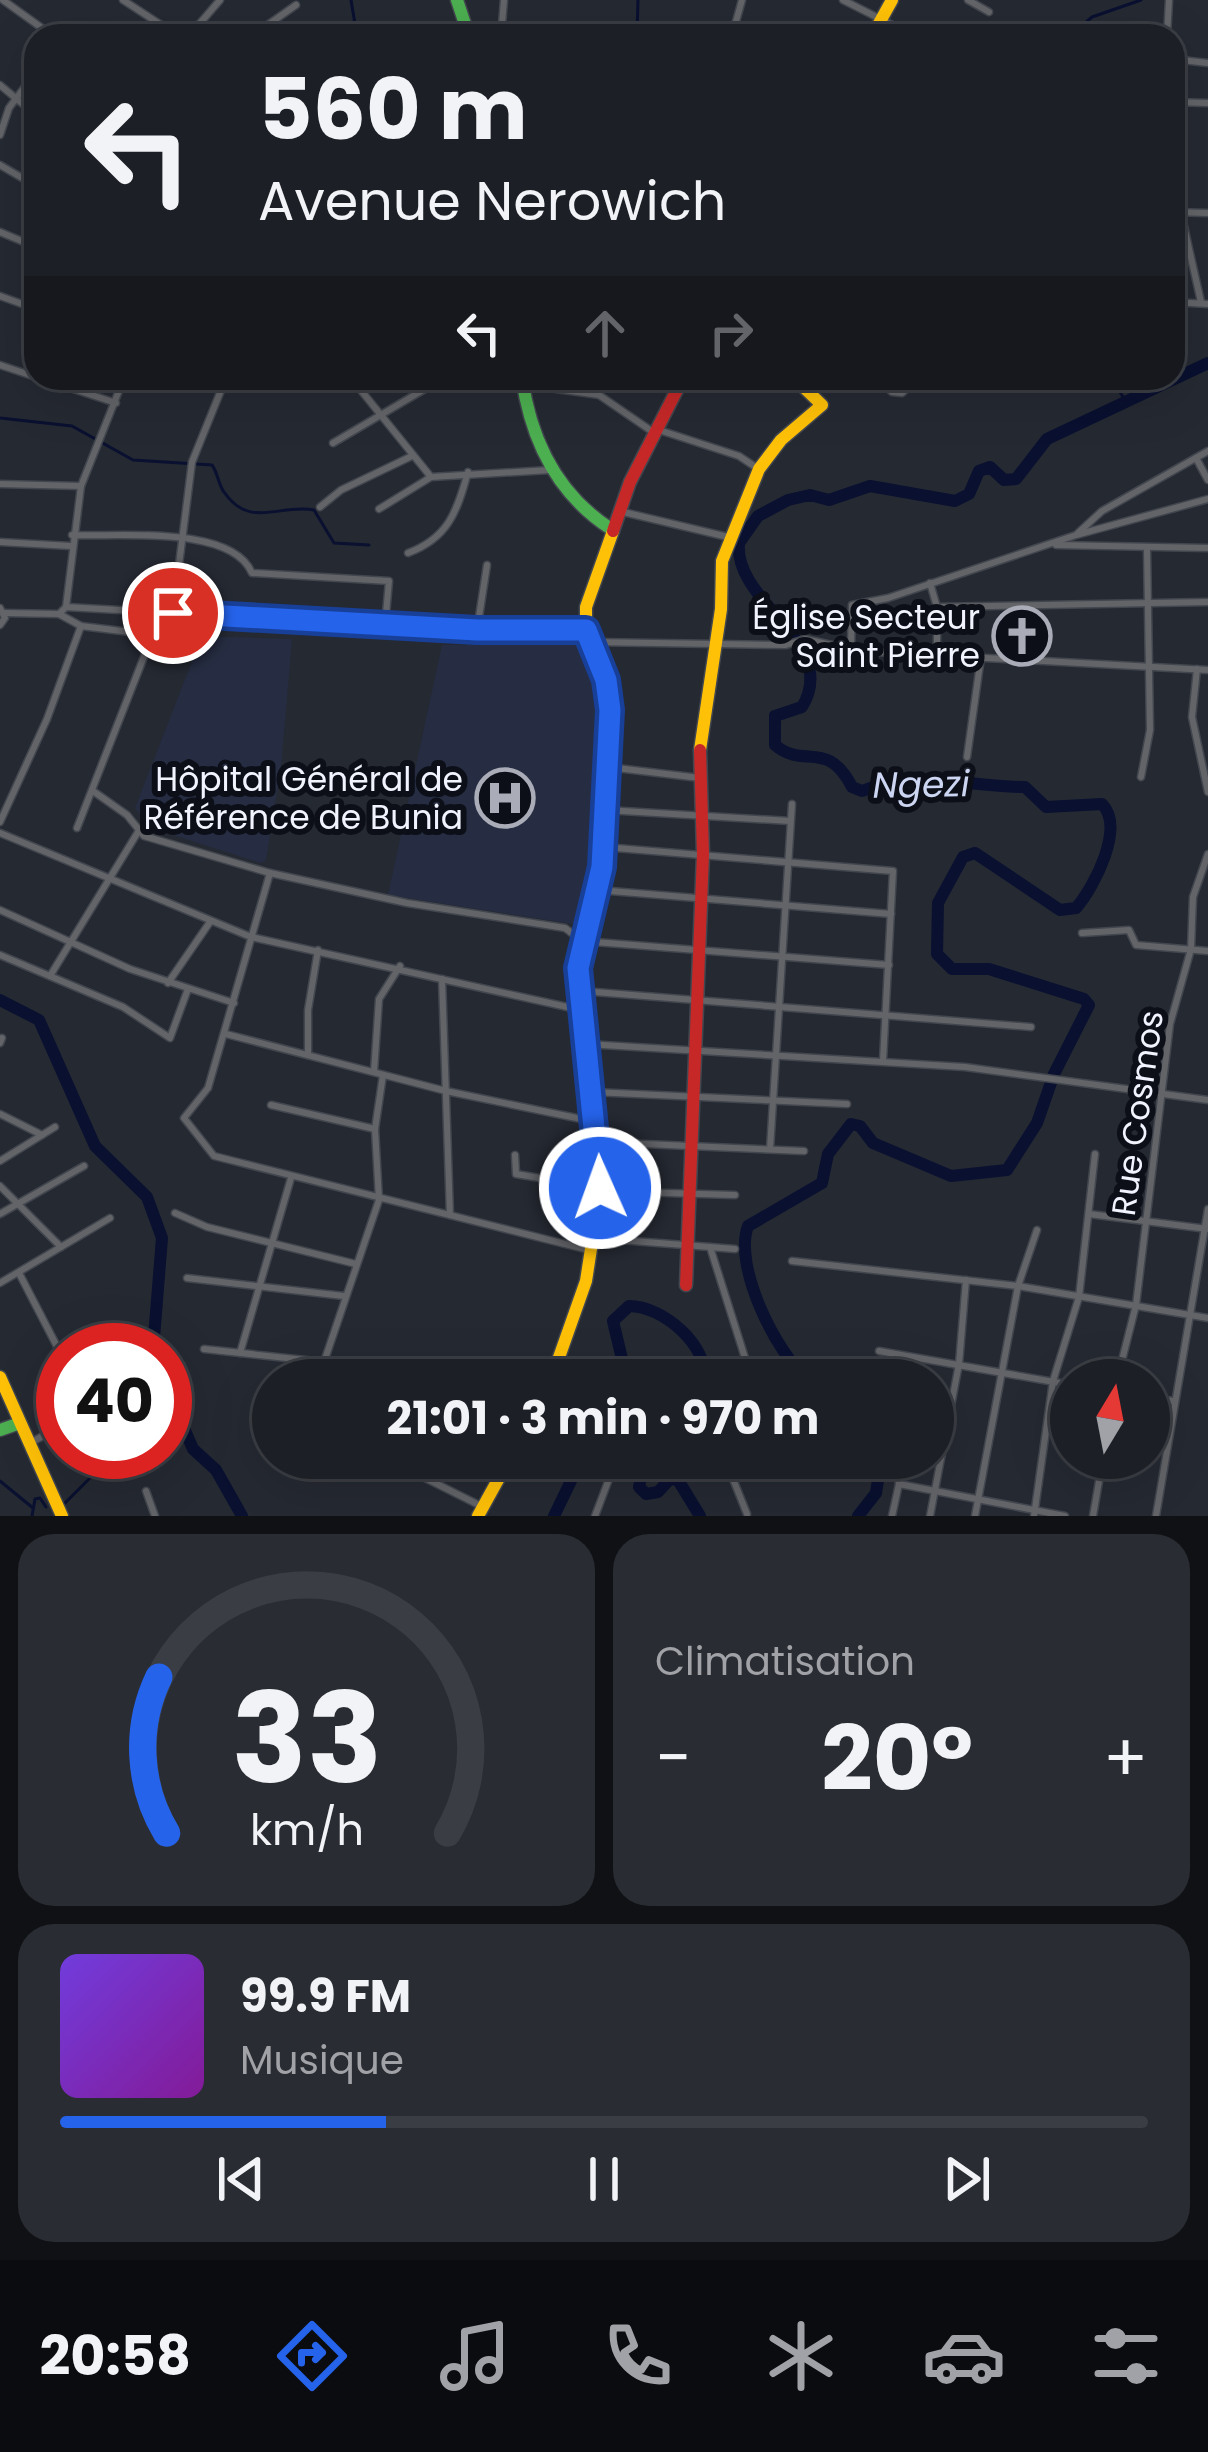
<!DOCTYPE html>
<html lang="fr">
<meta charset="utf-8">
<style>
:root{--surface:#1c1f26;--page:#292c32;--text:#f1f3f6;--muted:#a0a2a7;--line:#3a3d43;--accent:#2563eb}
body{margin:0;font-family:Poppins,sans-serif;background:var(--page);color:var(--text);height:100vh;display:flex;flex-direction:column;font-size:45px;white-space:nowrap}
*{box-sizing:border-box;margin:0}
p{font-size:39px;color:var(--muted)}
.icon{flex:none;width:66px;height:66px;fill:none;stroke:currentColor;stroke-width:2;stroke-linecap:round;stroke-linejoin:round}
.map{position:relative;height:1516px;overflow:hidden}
.details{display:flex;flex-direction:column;gap:18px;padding:18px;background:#0f1115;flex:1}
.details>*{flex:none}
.top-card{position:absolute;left:24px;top:24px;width:1161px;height:366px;border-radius:36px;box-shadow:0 12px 48px #0002,0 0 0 3px var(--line);background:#1c1f26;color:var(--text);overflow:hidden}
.needle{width:78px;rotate:10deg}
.controls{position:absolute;left:1050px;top:1359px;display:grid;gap:24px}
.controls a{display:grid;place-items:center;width:120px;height:120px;border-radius:50%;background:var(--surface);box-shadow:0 12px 48px #0002,0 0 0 3px var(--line);font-size:60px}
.speed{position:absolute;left:36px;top:1323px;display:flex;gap:24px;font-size:60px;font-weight:700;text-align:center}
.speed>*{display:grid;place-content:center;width:156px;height:156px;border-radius:50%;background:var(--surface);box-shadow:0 12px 48px #0002,0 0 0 3px var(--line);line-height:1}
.speed .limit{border:18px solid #d22;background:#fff;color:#111}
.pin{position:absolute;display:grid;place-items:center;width:102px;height:102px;color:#fff;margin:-51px;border:6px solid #fff;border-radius:50%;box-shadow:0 3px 12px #0007}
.me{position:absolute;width:132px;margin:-66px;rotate:358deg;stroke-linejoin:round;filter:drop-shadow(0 0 9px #0008)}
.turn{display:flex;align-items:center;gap:42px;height:252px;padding:0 36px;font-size:54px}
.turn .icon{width:156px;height:156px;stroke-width:2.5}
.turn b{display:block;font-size:84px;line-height:102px}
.lanes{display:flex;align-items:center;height:114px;padding:0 36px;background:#0003;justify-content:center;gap:60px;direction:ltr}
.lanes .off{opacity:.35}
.big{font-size:90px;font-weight:700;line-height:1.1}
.details .widget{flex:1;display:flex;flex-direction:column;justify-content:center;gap:18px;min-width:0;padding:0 42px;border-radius:36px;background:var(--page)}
.details .dial{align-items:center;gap:0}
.dial svg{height:312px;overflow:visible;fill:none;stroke:var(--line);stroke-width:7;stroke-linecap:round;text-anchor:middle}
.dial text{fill:var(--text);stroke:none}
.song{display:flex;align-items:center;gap:36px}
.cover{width:144px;height:144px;border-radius:18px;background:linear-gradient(135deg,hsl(260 70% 55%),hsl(290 70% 35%))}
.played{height:12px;border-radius:6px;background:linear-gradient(90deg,var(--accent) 30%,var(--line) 30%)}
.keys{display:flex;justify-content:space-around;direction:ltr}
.heat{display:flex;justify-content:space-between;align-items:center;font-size:66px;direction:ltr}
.details .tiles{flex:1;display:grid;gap:18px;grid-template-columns:1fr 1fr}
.widget:last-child{grid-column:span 2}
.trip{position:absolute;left:252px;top:1359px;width:702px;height:120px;border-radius:60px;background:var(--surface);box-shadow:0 12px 48px #0002,0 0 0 3px var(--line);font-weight:700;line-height:120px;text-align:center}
.tabs{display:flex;height:192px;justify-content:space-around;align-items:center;background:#0b0c0f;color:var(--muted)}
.tabs .icon{width:84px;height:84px}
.tabs .active{color:var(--accent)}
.tabs b{font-size:54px;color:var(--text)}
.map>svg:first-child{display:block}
.built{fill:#262d42}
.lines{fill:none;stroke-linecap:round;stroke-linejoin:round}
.stream{stroke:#091030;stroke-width:3}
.river{stroke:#091030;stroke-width:12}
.street-casing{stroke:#42464e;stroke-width:9}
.fast-casing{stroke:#42464e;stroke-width:15}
.slow-casing{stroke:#42464e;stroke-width:15}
.jam-casing{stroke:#42464e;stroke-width:15}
.street{stroke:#636468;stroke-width:6}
.fast{stroke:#4caf50;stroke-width:12}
.slow{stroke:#ffc107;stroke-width:12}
.jam{stroke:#c62828;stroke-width:12}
.route-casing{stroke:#184099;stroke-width:30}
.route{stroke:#2563eb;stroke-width:21}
.labels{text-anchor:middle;stroke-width:12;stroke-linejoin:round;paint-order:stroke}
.poi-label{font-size:33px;fill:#f1f4fe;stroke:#0c0f17;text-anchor:end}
.street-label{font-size:33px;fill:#f1f4fe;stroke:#0c0f17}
.water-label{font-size:36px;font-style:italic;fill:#ccd6f2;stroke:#0c0f17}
</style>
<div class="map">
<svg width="1208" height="1516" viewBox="0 0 1208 1516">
<rect width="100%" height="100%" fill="#252932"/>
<g class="built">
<path d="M202 636 292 639 281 767 266 860 261 863 151 828 135 808Z"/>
<path d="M580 644 601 684 604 750 598 845 580 925 388 895 442 645Z"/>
</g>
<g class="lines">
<g class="stream">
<path d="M351 0 357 36"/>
<path d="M637 36 638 0"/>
<path d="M1070 36 1092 17 1141 0"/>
<path d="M1121 378 1118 389 1128 405"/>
<path d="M0 418 72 426 133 460 212 465C218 473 218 484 224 492 250 530 281 503 314 510L334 543 369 545"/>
<path d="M165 1422 177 1414"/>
<path d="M0 1481 33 1508"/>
<path d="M65 1503 116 1452"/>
<path d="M32 1516 35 1499 40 1498 46 1507"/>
</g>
<g class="river">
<path d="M0 1000 39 1020 95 1146 147 1197 162 1238 153 1350"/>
<path d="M627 1380 613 1321 629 1306C663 1306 708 1345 705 1380"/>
<path d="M808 1380C776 1353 733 1266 748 1226L822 1183 828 1154 851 1124 860 1126 873 1143 951 1176 1007 1170 1037 1123 1054 1074 1089 1005 1084 999 989 969H952L937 954 938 903 963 857 975 853 1060 910 1076 908C1095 886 1125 827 1102 804L1046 807 1025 787C970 787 914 769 862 791L852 787C827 738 804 770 775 745V716L802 707C841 643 733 603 739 543L758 516 788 500 810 495 829 500 870 486 955 501 969 494 979 471 990 467 1004 480 1016 479 1047 439 1208 363"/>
<path d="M165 1385 193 1449 216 1470 242 1516"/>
<path d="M645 1458 639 1487 646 1494 658 1492 670 1479 678 1480 700 1516"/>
<path d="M554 1516 582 1458"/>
<path d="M858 1516 876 1493 879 1474 864 1458"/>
</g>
<g class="street-casing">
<g id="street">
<path d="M3 0 53 36"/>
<path d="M123 0 178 36"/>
<path d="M843 0 914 36"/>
<path d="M968 0 989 12"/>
<path d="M189 36 220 0"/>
<path d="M252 36 296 5"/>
<path d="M501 36 504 0"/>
<path d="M732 36 742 0"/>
<path d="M1167 36 1169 0"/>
<path d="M1173 59 1208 63"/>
<path d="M0 85 36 115"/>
<path d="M1173 102 1208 103"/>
<path d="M0 135 9 108 36 72"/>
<path d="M0 165 36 186"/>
<path d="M1173 212 1208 213"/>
<path d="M1181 213 1201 302"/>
<path d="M0 232 36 247"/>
<path d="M0 296 36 309"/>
<path d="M1173 302 1208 304"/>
<path d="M0 365 36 377"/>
<path d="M40 378 116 403"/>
<path d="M351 378 431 477"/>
<path d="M877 378 892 392 902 393 918 378"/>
<path d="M522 384 599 395 653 432"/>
<path d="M659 430 739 456 757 468"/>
<path d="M333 443 430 386 456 378"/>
<path d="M1196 458 1208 480"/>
<path d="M0 484 81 486"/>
<path d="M320 507 341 490 412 456"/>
<path d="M379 509 431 477 550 470"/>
<path d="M619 511 728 537"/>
<path d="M1078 533 1102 511 1208 451"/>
<path d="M72 535C120 537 232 525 252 573L389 581 385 625"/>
<path d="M0 542 71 546"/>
<path d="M1056 545 1208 548"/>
<path d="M408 553C448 538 457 512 468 472"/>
<path d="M930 583 937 607V654"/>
<path d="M66 607 81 486 124 378"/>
<path d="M937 607 1208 602"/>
<path d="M0 608 5 618 0 625"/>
<path d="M173 612 192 462 226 378"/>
<path d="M4 613 59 614 66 607 477 630H586"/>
<path d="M59 614 81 626 130 632"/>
<path d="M477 630 487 565"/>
<path d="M592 642 786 645 805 639 858 651 1208 670"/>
<path d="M851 648 852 605 888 598 1076 535 1208 499"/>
<path d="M1197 669 1192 717 1208 792"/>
<path d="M967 757 981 657"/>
<path d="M608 767 700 778"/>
<path d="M1141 777 1150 730 1147 550"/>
<path d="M93 791 127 815 144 836 270 873 407 903 565 928 582 941 889 965"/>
<path d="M606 810 790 821"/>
<path d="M0 822 47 719 81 626"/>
<path d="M77 828 147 649 130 632 131 610"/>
<path d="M0 833 251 937 581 1010"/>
<path d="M604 847 893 871 883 1061"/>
<path d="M270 873 208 1088 184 1118 214 1156 589 1250"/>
<path d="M598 890 891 914"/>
<path d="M0 910 130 969 234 1003"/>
<path d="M1082 933 1129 930 1136 945 1208 951"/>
<path d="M0 955 123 1007 170 1038 188 989"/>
<path d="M50 976 138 832"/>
<path d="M442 979 450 1215"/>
<path d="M168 983 210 922"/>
<path d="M582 991 1031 1027"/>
<path d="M226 1034 446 1091 596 1122"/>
<path d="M0 1043 2 1038"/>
<path d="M586 1044 965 1067 1208 1100"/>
<path d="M308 1055V1010L318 950"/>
<path d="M374 1072 379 999 400 966"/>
<path d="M593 1092 847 1104"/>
<path d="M271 1105 375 1129"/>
<path d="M0 1114 42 1135"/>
<path d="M599 1142 804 1151"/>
<path d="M770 1149 792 804"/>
<path d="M515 1155 516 1174 599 1188"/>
<path d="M0 1161 55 1127"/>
<path d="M0 1186 61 1247"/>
<path d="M600 1191 735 1195"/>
<path d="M175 1213 207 1227 356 1264"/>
<path d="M0 1214 84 1166"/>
<path d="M1089 1214 1208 1229"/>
<path d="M594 1238 710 1247 752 1380"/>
<path d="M710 1247 735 1249"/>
<path d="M792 1261 1018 1286 1208 1318"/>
<path d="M19 1273 63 1358"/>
<path d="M187 1278 344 1296"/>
<path d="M0 1283 110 1218"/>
<path d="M204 1349 324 1362 379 1200 375 1129 383 1075"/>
<path d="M879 1351 1071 1385"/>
<path d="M240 1353 291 1178"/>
<path d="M1117 1380 1136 1305 1170 1024 1191 949 1193 897 1208 854"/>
<path d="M1149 1398 1174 1401"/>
<path d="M30 1443 63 1425"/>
<path d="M742 1458 733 1479 747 1514"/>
<path d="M399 1465 483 1507"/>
<path d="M899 1484 1065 1516"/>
<path d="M146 1491 155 1516"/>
<path d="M595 1516 617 1458"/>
<path d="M892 1516 899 1484 896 1458"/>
<path d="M930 1516 959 1364 966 1280"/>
<path d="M975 1516 1018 1286 1037 1230"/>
<path d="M1034 1516 1053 1381 1079 1297 1095 1154"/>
<path d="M1093 1516 1103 1458"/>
<path d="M1156 1516 1208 1209"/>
</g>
</g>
<g class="fast-casing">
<g id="fast">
<path d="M457 0 469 36"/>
<path d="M522 378C531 441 557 494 611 529"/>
<path d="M0 1430 20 1423"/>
</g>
</g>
<g class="slow-casing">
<g id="slow">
<path d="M872 36 892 0"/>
<path d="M700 750 721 609 722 561 759 469 781 440 822 405 794 378"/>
<path d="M0 1377 62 1516"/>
<path d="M551 1380 586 1281 600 1191 578 968 602 867 610 710 606 680 586 630V607L613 531"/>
<path d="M478 1516 510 1458"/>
</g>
</g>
<g class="jam-casing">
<g id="jam">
<path d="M613 531 630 482 683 378"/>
<path d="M686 1285 703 854 700 750"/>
</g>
</g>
<use href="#street" class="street"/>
<use href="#fast" class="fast"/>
<use href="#slow" class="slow"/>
<use href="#jam" class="jam"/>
</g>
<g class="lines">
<g class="route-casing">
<path id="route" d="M173 613 477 630H586L606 680 610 710 602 867 578 968 600 1188"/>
</g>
<use href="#route" class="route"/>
</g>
<defs>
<g id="church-ring" transform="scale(3)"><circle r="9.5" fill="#0c0f17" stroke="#aaadb7" stroke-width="1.5"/><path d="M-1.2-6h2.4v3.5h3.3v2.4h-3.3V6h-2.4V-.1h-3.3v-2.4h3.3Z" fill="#aaadb7"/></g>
<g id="hospital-ring" transform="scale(3)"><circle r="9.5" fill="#0c0f17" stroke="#aaadb7" stroke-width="1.5"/><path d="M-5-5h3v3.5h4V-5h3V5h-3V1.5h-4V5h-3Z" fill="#aaadb7"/></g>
</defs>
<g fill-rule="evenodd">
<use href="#church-ring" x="1022" y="636"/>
<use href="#hospital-ring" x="505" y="798"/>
</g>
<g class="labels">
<g class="poi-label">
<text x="980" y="629">Église Secteur<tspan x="980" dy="38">Saint Pierre</tspan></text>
<text x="463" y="791">Hôpital Général de<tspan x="463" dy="38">Référence de Bunia</tspan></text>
</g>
<g class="street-label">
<text transform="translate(1137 1113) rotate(-82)" y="12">Rue Cosmos</text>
</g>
<g class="water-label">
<text transform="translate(921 784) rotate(-1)" y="13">Ngezi</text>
</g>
</g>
</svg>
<div class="controls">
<a><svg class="needle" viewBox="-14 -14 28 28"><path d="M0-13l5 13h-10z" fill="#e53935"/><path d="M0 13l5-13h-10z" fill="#a0a2a7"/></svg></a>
</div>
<div class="speed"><div class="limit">40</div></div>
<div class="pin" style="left:173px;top:613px;background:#d93025"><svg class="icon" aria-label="arrive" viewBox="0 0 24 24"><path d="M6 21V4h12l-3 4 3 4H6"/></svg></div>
<svg class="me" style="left:600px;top:1188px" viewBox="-20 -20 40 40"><circle r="17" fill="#2563eb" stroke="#fff" stroke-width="3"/><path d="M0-11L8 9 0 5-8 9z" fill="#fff"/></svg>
<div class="trip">21:01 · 3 min · 970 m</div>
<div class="top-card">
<div class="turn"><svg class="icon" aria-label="left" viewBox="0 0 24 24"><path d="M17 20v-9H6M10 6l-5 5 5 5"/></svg><div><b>560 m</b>Avenue Nerowich</div></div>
<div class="lanes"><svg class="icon" aria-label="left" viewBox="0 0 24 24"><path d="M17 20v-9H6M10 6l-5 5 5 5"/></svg><svg class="icon off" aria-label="ahead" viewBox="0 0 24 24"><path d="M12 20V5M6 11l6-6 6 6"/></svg><svg class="icon off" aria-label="right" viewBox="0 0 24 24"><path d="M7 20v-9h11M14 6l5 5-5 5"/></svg></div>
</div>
</div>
<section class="details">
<div class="tiles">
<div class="widget dial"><svg viewBox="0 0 100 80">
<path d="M14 69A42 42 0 1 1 86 69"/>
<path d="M14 69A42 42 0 0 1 12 29" stroke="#2563eb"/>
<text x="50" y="56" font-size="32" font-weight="700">33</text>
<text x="50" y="72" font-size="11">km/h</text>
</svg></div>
<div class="widget"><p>Climatisation</p>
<div class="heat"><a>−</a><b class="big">20°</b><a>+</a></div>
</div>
<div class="widget">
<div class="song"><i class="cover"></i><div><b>99.9 FM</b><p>Musique</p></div></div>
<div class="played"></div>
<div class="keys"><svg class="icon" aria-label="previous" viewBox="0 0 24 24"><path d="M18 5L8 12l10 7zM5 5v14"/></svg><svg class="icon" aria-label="pause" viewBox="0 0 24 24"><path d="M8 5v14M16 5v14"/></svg><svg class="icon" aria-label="next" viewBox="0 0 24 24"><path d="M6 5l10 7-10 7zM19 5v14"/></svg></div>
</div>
</div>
</section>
<nav class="tabs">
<b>20:58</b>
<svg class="icon active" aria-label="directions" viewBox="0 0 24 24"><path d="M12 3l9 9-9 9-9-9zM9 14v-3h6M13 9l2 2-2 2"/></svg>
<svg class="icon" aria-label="music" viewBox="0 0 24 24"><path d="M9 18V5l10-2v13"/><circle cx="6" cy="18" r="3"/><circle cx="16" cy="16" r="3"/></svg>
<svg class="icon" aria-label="phone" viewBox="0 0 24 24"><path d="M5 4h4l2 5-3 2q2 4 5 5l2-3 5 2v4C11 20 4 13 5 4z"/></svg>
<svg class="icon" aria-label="climate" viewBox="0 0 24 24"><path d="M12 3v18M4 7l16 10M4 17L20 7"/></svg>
<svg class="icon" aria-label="car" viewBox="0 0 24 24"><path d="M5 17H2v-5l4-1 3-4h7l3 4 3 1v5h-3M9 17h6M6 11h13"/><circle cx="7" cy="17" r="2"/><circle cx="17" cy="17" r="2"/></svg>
<svg class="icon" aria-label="filters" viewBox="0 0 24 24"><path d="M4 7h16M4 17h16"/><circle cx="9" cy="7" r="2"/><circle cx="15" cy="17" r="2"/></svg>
</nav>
